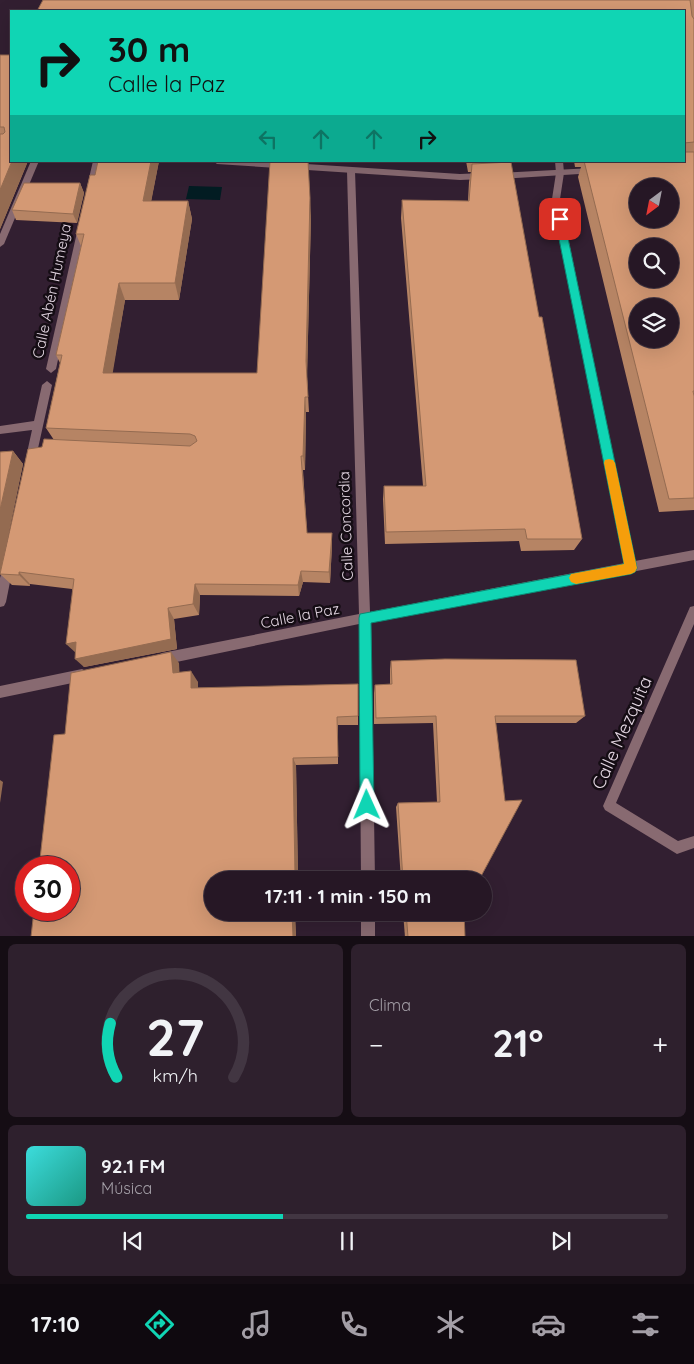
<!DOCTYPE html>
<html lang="es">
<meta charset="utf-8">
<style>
:root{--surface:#261725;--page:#2e202d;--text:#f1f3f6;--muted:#a49fa7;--line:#423642;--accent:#10d5b4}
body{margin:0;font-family:Quicksand,sans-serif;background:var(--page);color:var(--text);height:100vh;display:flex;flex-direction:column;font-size:19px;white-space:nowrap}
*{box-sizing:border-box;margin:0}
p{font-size:16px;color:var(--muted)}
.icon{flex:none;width:28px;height:28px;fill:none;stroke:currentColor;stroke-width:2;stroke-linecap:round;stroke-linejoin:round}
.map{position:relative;height:936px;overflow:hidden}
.details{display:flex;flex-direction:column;gap:8px;padding:8px;background:#150d14;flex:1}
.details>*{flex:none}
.guide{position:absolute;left:10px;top:10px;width:675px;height:152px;border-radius:0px;box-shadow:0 5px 20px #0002,0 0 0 1px var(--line);background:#10d5b4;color:#111;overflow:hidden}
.needle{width:32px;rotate:212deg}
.tools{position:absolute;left:629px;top:178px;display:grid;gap:10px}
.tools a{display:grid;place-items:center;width:50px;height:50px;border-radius:50%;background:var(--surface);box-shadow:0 5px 20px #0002,0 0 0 1px var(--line);font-size:25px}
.speed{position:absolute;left:15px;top:856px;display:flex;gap:10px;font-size:25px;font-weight:700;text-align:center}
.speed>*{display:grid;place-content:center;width:65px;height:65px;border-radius:50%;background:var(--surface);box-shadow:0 5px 20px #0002,0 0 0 1px var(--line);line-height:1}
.speed .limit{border:8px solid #d22;background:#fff;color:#111}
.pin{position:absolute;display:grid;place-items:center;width:42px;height:42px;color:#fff;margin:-21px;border-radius:10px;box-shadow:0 2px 8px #0006}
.me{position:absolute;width:55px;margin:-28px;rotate:359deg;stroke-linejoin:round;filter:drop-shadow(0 0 4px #0008)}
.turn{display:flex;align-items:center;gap:18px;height:105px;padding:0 15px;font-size:22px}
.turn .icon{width:65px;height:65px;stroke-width:2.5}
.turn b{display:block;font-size:35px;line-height:42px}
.lanes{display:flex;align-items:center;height:48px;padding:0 15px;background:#0003;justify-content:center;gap:25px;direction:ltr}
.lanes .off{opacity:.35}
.big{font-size:38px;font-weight:700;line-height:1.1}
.details .widget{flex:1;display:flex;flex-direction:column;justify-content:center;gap:8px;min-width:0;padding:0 18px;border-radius:8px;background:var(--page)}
.details .dial{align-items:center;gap:0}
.dial svg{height:130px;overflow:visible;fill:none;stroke:var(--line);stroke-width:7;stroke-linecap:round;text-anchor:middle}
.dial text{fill:var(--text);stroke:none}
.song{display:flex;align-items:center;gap:15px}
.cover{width:60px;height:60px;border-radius:8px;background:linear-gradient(135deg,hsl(180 70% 55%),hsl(170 70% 35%))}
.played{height:5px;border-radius:2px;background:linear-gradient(90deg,var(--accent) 40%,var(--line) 40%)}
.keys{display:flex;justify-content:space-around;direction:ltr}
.heat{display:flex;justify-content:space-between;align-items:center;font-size:28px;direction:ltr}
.details .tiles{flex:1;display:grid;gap:8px;grid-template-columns:1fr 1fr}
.widget:last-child{grid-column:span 2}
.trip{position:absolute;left:204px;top:871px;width:288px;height:50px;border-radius:25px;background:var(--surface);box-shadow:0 5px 20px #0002,0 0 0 1px var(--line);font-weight:700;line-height:50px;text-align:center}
.menu{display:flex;height:80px;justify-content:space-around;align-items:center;background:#0f090f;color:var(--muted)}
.menu .icon{width:35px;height:35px}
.menu .selected{color:var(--accent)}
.menu b{font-size:22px;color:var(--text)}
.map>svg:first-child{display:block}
.water{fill:#021c22}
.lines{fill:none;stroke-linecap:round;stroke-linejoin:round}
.pedestrian{fill:#886a71;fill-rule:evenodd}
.minor{fill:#886a71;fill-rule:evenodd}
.tertiary{fill:#886a71;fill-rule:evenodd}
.wall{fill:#b68464}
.shaded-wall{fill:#946b51}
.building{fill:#d49974;stroke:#946b51;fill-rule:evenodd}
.route{fill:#10d5b4;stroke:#0a8a75}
.slow{fill:#f59e0b}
.labels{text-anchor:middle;stroke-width:5;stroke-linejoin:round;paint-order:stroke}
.street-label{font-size:15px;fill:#e3d6e2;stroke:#150d14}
.near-street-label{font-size:18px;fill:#e3d6e2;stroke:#150d14}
</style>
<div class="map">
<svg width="694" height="937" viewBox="0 0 694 937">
<rect width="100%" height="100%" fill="#321f31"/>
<path class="water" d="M189 186 222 187 220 200 186 199Z"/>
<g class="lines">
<path class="pedestrian" d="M31 161H39L4 244 0 247V234Z"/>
<g class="minor">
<path d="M93 161H101L95 187 91 190 87 187Z"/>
<path d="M555 161H563L564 173 560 199 635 561 694 550V560L371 622 375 880H361L359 624 162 665 158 663 156 659 158 655 162 653 359 614 347 171 351 168 355 171 370 612 625 563 552 199 556 173Z"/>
<path d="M82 225 86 228 56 369 51 373 46 369 78 228Z"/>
<path d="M47 381 52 385 35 462 34 465 30 466 26 465 25 462 32 430 0 434V426L34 421 42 385Z"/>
<path d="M8 562 12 563 13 567 6 602 4 606 0 607V578L4 563Z"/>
<path d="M694 606V624L616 803 678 841 694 836V848L677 854 605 810 603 806 690 607Z"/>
<path d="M82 669 86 671 88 675 86 679 82 681 0 698V686Z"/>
<rect x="361" y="912" width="14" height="25"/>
</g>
<g class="tertiary">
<path d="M213 161H260L460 174 483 173 487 176 483 179 460 180 217 164Z"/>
<path d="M592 168 595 169V173L500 179 496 176 500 173Z"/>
</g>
</g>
<g class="wall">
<path d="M43 0H694V510L659 512 578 177 581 167H575L574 161H684V11Z"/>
<path d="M0 58 11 161H28L0 229Z"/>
<path d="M159 161 151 201H188L192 219 179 300H125L112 373H257L311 216 307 377 309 412H306L305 470H303L307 533H332V545L330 583 303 582 299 596 200 595 199 615 174 619 177 649 84 667 75 652 72 589 30 584V586L12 585 0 574V575V452L13 451 23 464 3 561 42 447 54 440 46 428 60 363 56 355 81 246 76 234 95 175Z"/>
<path d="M466 161H507L539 317 582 539 574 550 521 551 519 541 385 544 383 499 384 486H423L401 218 402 200 468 201 469 182 471 172H468Z"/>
<path d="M80 183 84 193 77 223 16 220 12 210Z"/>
<path d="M391 661 585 716 576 723H495L479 880H401L396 807 398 803 437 802 433 723 374 724V693L375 685H390V669Z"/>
<path d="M179 663V672L198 682V688L358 716V725H338V764L296 765 298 878H293L296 937H31L65 734Z"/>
<path d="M403 912H464L465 937H405Z"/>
</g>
<g class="shaded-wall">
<path d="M12 161H28L0 229V190Z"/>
<path d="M151 161H159L148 218 143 201Z"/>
<path d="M80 183 84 193 77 223 73 214Z"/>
<path d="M310 198 311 216 307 377 309 412 306 361Z"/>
<path d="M188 201 192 219 179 300 175 283Z"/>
<path d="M119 283 125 300 110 389 103 373Z"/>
<path d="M305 397 306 412 305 470 303 456Z"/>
<path d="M13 451 23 464 0 575V510Z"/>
<path d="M332 533V545L330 583 329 572Z"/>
<path d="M301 571 303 582 299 596 298 585Z"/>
<path d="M19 572 30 584V586L19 575Z"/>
<path d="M195 584 200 595 199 615 193 604Z"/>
<path d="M168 608 174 619 177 649 84 667 75 659Z"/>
<path d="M76 642V653L66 644Z"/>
<path d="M171 652 179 663 180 683 173 673Z"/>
<path d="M191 671 198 682V698L191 688Z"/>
<path d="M293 758 296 765 298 878 295 876Z"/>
<path d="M0 780 3 782 0 803Z"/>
<path d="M292 912H295L296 937H293Z"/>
</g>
<g class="building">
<path d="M43 0H690L692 16 694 19V142L684 143V11H37Z"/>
<path d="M0 55H11V161H12L0 190V134H3L5 132 4 127H0Z"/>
<path d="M684 152H694V391H693L694 396V498L669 499 584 161H684ZM638 186H670V219H638ZM638 246H670V279H638ZM638 306H670V339H638Z"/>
<path d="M98 161H151L143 201H188L175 283H119L103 373H257L270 161H308L310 198 306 361 308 397H305L303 456H301L307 533H332L329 572 301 571 298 585 195 584 193 604 168 608 171 639 75 659 76 642 66 644 74 579 19 572V575L0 574 28 449 42 447 44 439 190 446 197 441 195 436 190 434 46 428 62 355H56L84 234H76L90 175H95Z"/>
<path d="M511 162 539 317H542L582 539H527L525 529 386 532 384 486H426L402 200 469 201 472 164Z"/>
<path d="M24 183H80L73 214 12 210Z"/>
<path d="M13 451 0 510V452Z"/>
<path d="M171 652 173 673 191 671V688L358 684V716L337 717 338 757 293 758 295 876 290 877V880H212V912H292L293 937H31L34 910H69V868H39L54 735 65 734 71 673Z"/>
<path d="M445 659 576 660 585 716H495L505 801 522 800 479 880H403L398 803 440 802 436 716 376 718 375 685 392 684 391 661Z"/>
<path d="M406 912H464L465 937H408Z"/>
</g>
<path class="route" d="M560 216 564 219 637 568 635 572 631 574 371 623 374 805 372 810 367 812 362 810 360 805 359 618 360 614 624 564 555 219Z"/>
<path class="slow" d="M609 459 613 460 615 463 637 568 635 572 631 574 576 584 571 582 569 578 571 574 624 564 604 463 605 460Z"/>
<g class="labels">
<g class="street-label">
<text transform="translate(52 291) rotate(-78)" y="5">Calle Abén Humeya</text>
<text transform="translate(346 526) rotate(-92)" y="5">Calle Concordia</text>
<text transform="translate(300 616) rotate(-11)" y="5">Calle la Paz</text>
</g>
<g class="near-street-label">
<text transform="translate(622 733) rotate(-66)" y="6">Calle Mezquita</text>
</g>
</g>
</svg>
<div class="tools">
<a><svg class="needle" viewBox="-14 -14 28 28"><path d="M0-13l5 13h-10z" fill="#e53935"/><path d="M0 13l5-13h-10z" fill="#a49fa7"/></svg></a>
<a><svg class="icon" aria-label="search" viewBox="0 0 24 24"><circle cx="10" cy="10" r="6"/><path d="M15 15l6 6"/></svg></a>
<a><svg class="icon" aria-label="layers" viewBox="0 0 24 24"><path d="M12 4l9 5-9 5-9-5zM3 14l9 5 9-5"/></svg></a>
</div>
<div class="speed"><div class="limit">30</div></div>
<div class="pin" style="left:560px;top:219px;background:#d93025"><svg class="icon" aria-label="arrive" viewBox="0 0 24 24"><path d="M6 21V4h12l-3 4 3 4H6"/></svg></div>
<svg class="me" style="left:367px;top:805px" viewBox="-20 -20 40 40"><path d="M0-17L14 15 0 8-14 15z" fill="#10d5b4" stroke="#fff" stroke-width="4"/></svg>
<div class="trip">17:11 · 1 min · 150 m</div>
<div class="guide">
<div class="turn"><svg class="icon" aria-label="right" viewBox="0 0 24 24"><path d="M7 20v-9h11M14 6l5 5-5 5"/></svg><div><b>30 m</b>Calle la Paz</div></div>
<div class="lanes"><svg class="icon off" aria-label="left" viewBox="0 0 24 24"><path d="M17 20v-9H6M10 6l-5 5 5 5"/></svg><svg class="icon off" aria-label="ahead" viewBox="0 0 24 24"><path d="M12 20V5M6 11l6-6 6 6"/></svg><svg class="icon off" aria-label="ahead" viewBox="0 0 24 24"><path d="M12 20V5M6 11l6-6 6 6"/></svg><svg class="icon" aria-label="right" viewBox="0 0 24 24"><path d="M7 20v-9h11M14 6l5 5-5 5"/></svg></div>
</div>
</div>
<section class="details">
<div class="tiles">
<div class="widget dial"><svg viewBox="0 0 100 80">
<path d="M14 69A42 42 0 1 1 86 69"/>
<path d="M14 69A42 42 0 0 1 10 36" stroke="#10d5b4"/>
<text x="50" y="56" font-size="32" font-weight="700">27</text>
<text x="50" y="72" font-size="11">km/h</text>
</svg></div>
<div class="widget"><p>Clima</p>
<div class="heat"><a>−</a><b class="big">21°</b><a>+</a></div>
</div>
<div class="widget">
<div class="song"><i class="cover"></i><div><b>92.1 FM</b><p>Música</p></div></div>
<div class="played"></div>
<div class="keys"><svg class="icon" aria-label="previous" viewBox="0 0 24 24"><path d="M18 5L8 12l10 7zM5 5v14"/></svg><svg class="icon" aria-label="pause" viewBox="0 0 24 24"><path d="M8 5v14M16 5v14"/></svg><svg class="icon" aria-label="next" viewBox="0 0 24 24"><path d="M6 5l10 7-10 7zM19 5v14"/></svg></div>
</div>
</div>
</section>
<nav class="menu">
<b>17:10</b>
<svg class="icon selected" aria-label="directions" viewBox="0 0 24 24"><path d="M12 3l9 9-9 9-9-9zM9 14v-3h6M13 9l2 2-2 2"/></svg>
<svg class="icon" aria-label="music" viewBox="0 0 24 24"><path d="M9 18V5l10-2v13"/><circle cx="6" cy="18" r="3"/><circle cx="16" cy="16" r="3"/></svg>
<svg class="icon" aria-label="phone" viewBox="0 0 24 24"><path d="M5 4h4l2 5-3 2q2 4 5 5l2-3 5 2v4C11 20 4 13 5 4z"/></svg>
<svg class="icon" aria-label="climate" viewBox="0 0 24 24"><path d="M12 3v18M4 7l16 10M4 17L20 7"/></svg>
<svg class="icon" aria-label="car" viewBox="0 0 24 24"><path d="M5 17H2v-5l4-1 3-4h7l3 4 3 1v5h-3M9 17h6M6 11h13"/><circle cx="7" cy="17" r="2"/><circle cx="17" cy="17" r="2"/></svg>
<svg class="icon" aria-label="filters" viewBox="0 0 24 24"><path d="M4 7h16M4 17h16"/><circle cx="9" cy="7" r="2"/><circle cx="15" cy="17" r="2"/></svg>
</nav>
